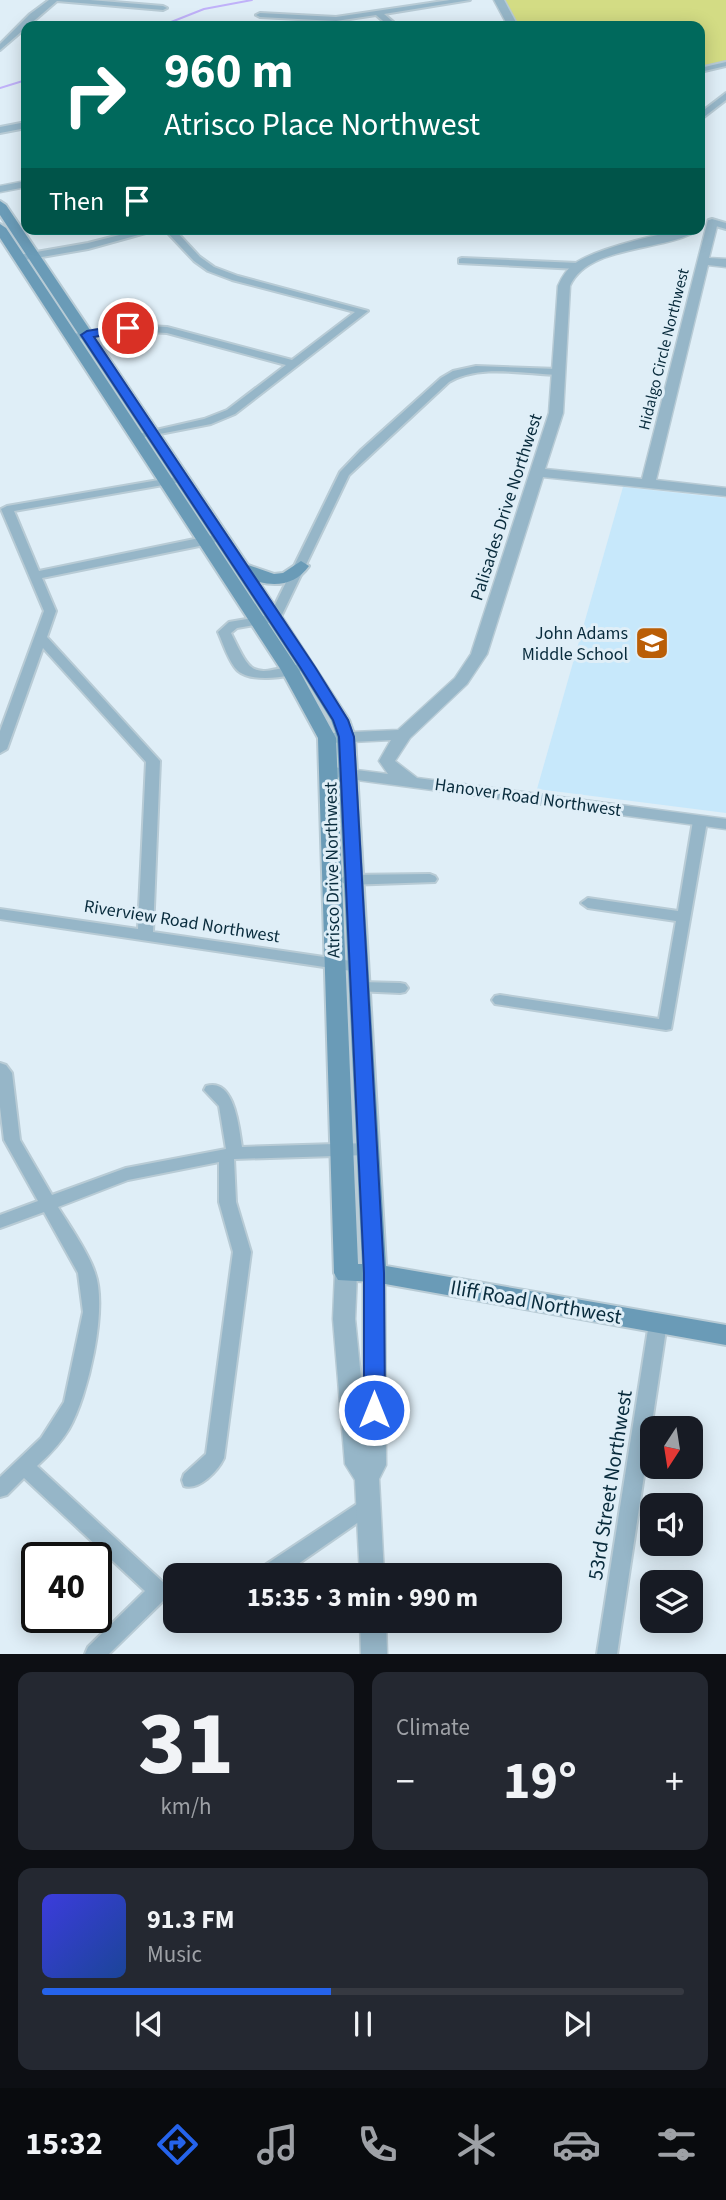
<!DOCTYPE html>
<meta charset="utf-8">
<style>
:root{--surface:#171b24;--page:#242831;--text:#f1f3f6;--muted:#9ea1a6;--line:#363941;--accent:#2563eb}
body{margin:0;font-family:"Source Sans 3",sans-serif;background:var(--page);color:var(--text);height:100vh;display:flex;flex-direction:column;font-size:26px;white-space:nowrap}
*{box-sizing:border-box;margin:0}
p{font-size:23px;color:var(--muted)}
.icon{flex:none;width:38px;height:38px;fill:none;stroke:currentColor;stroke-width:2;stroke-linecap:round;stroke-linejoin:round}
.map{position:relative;height:1654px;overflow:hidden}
.sheet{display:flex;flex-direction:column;gap:18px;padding:18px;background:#0d0f14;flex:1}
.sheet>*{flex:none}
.guide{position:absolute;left:21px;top:21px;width:684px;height:214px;border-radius:14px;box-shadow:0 4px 18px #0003;background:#00695c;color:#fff;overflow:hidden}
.needle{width:46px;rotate:192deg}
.controls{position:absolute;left:640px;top:1416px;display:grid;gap:14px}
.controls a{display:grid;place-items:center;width:63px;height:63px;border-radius:14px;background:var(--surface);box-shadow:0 4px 18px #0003;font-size:35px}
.speed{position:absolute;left:21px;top:1542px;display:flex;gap:14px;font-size:35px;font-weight:700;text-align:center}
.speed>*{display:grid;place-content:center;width:91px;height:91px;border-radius:50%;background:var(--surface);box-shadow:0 4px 18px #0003;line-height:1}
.speed .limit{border:4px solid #111;border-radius:10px;background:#fff;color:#111}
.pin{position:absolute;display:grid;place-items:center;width:60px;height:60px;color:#fff;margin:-30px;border:4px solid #fff;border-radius:50%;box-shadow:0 2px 7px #0007}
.me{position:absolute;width:77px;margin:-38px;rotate:0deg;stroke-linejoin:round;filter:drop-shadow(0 0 5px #0008)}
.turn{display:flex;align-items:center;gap:24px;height:147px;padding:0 28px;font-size:32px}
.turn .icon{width:91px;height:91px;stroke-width:2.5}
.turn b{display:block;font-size:49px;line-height:60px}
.then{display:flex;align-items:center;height:66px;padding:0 28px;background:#0003;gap:14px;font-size:26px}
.big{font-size:52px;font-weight:700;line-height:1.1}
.sheet .widget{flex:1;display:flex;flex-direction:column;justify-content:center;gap:10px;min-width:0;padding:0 24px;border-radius:14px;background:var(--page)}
.sheet .dial{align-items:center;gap:0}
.dial b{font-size:91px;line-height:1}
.song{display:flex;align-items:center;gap:21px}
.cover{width:84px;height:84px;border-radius:10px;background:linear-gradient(135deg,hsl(240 70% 55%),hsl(220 70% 35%))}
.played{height:7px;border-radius:4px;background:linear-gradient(90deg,var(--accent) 45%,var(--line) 45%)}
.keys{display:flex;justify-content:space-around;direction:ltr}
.heat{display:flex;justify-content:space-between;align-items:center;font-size:38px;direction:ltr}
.sheet .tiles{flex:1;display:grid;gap:18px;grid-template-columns:1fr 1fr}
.widget:last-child{grid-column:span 2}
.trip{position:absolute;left:163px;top:1563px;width:399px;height:70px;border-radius:14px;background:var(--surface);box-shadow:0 4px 18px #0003;font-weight:700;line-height:70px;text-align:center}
.tab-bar{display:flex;height:112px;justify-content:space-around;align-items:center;background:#090b0e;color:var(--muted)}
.tab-bar .icon{width:49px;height:49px}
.tab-bar .selected{color:var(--accent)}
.tab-bar b{font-size:32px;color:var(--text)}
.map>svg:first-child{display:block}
.built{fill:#c7e8fb}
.green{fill:#d3dc84}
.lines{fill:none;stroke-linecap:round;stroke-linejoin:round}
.stream{stroke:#c0b1f9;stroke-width:2}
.minor-casing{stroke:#b8cbd5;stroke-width:4}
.tertiary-casing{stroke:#b8cbd5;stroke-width:3}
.secondary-casing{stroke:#b8cbd5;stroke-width:4}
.minor{fill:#96b6c8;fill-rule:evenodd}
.tertiary{fill:#96b6c8;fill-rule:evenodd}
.secondary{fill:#6a9bb7;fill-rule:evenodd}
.route{fill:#2563eb;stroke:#184099;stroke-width:2}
.labels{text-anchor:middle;stroke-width:6;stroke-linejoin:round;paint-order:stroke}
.far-street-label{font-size:16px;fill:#082b3c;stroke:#dfeef7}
.street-label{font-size:18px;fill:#082b3c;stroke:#dfeef7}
.poi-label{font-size:18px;fill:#082b3c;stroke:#dfeef7;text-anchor:end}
.near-street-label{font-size:21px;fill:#082b3c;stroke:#dfeef7}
</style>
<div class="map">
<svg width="726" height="1654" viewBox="0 0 726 1654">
<rect width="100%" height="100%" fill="#dfeef7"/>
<path class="built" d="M623 487 726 498V813L537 789Z"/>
<path class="green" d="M504 0H726V61L700 67V26H517Z"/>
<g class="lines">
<g class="stream">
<path d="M161 26 204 9 252 0"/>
<path d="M0 88 26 80"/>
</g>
<g class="minor-casing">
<g id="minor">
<path d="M49 0H90L163 6 167 8 163 10 57 1 0 50V44L30 14Z"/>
<path d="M450 0H470L384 14 398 26H389L376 15 336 21 260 17 256 15 260 13 336 17Z"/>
<path d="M726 62V66L700 72V68Z"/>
<path d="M726 93V100L700 120V113Z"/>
<path d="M26 122V128L0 133V127Z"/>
<path d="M712 219 726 223V229L709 224V220Z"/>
<path d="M143 229H160L88 249 19 261 14 258 19 255 88 243Z"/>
<path d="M164 229H174L200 257 214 267 238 276 368 311 235 414 211 424 134 439V435L204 419 227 410 286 365 167 333 128 331 71 340 66 337 67 335 128 325 167 327 292 360 355 312 232 280 208 271 194 261Z"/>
<path d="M462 258 578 263 583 266 578 269 459 263V259Z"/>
<path d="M476 366 558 369 563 372 558 375C523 374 480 364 449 382L349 475 279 621 237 628 231 633C253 678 251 675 300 664L306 668C294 678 252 683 238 671 229 663 223 643 218 632L229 622 270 615 340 472 361 450 441 378 453 371Z"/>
<path d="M182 476 188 479 186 481 14 511 39 571 214 535 220 539 214 543 42 578 56 611 47 637 160 761 153 932 358 962 366 967 363 971 358 972 0 919V909L138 929 146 762 43 648 7 749 0 753V731L44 611 1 509 7 506Z"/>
<path d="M700 817 707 821 671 1029 666 1030 495 1004 492 1000 495 996 500 995 659 1019 676 921 588 908 581 903 588 898 678 911 693 821Z"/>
<path d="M430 874 435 876 437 879 435 882 346 885 339 880 346 875Z"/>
<path d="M360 982 400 983 405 984 408 988 405 992 400 993 355 991 352 987 355 983Z"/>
<path d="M0 1063 6 1065 12 1073 20 1140 52 1195 126 1168 226 1149 219 1106 204 1090 206 1086C235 1077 239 1129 242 1147L368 1143 374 1145 376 1149 374 1153 368 1155 234 1159 236 1202 251 1252 224 1458C218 1471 199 1491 184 1486L182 1480 184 1474 206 1454 233 1252 219 1202V1162L128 1180 58 1207C69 1225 89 1253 95 1273 108 1309 88 1396 69 1429 60 1444 49 1455 37 1466L165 1584 175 1586V1604L163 1601 109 1654H85L88 1647 145 1591 24 1478 7 1495 0 1497V1477L41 1438 64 1402 83 1312 78 1273 44 1212 0 1228V1215L38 1201 4 1140 0 1107Z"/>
<path d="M658 1316 664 1318 667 1323 617 1654H597L649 1323 652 1318Z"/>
<path d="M369 1496 376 1498 379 1504 376 1510 282 1575H256L259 1569Z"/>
</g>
</g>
<g class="tertiary-casing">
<g id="tertiary">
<path d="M494 0H504L518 26H508Z"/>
<path d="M26 181V187L0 192V186Z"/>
<path d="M708 220 718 222 709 258 726 259V267L708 265 656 480 726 488V496L543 477 487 654 467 684 410 738 395 761 417 778 726 819V829L327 776 325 772 333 767 388 774 379 761 391 740 331 743 323 738 331 733 398 730 455 678 471 654 549 413 558 286C562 277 566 270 574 264 596 248 673 229 700 229 667 252 588 244 570 286L563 413 545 469 642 479Z"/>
<path d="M346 1265 354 1267 357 1273 355 1319 363 1398V1273L366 1267 374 1265 382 1267 385 1273 386 1465 379 1479 384 1575H360L355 1480 345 1464 333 1319 335 1273 338 1267Z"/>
<path d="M360 1620H386L387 1654H361Z"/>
</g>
</g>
<g class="secondary-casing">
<path id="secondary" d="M0 201 6 205 248 565 274 574 283 573 301 561 309 566C297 583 279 587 259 582L349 720 355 737 386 1266 726 1325V1345L374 1282 338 1280 334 1273 318 738 281 670 0 238V224L6 228 299 670 336 738 358 1264H362L337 737 331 720 298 667 0 215Z"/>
</g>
<use href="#minor" class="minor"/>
<use href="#tertiary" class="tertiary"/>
<use href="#secondary" class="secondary"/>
</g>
<path class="route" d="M128 324 134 328 132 330 94 337 315 667 348 720 354 737 384 1273 385 1410 382 1416 374 1419 367 1416 364 1410V1273L339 737 333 720 300 667 81 335 87 331Z"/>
<defs>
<g id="school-square" transform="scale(1.75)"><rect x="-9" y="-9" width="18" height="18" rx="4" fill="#ba5e06" stroke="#dfeef7"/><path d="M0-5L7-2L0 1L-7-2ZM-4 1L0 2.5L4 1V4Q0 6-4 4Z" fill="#fff"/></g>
</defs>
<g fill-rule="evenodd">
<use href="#school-square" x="652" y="643"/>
</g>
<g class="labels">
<g class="far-street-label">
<text transform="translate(663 349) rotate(-76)" y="6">Hidalgo Circle Northwest</text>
</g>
<g class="street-label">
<text transform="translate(506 507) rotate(-72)" y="6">Palisades Drive Northwest</text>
<text transform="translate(528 797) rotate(8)" y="6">Hanover Road Northwest</text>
<text transform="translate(332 870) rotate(-91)" y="6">Atrisco Drive Northwest</text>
<text transform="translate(182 921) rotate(9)" y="6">Riverview Road Northwest</text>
</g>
<g class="poi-label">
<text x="628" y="639">John Adams<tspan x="628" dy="21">Middle School</tspan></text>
</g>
<g class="near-street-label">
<text transform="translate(536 1302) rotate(10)" y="7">Iliff Road Northwest</text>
<text transform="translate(610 1485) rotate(-81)" y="7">53rd Street Northwest</text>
</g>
</g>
</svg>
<div class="controls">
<a><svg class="needle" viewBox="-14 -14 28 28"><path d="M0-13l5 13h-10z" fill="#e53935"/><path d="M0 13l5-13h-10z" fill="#9ea1a6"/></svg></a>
<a><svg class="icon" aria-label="sound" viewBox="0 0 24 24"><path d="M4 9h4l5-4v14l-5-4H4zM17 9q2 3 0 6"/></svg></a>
<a><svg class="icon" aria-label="layers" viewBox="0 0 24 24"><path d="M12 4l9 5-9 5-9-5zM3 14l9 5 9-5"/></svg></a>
</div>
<div class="speed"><div class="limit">40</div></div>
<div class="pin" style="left:128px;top:328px;background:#d93025"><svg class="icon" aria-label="arrive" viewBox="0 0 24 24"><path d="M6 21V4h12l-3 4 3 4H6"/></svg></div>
<svg class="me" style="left:374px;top:1410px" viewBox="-20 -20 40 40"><circle r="17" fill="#2563eb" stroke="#fff" stroke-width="3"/><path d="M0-11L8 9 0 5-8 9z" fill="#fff"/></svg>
<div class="trip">15:35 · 3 min · 990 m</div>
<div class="guide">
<div class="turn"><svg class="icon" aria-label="right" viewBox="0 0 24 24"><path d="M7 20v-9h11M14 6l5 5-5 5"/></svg><div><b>960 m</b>Atrisco Place Northwest</div></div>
<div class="then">Then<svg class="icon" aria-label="arrive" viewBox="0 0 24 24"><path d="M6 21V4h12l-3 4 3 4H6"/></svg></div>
</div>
</div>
<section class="sheet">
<div class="tiles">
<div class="widget dial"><b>31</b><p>km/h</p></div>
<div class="widget"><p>Climate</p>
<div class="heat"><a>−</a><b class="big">19°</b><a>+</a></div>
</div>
<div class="widget">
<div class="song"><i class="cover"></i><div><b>91.3 FM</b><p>Music</p></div></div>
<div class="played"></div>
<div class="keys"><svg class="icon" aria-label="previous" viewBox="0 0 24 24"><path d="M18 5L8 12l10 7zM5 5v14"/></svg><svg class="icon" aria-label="pause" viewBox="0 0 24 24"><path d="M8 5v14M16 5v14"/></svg><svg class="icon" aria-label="next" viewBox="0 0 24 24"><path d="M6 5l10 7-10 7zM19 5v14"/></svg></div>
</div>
</div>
</section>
<nav class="tab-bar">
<b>15:32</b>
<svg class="icon selected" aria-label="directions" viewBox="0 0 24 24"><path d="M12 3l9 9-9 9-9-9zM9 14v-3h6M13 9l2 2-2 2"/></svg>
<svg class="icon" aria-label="music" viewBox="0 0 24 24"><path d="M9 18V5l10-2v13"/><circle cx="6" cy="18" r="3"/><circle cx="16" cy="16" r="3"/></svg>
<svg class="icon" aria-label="phone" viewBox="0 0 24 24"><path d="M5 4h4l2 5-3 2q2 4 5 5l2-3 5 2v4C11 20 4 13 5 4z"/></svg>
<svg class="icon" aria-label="climate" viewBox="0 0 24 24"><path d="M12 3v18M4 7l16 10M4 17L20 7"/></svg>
<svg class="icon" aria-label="car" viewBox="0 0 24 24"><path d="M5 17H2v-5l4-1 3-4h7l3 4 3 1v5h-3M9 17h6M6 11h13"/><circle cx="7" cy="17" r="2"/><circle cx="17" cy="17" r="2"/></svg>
<svg class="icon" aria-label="filters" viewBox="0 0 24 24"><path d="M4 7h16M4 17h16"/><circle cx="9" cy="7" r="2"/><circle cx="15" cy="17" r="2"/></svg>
</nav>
